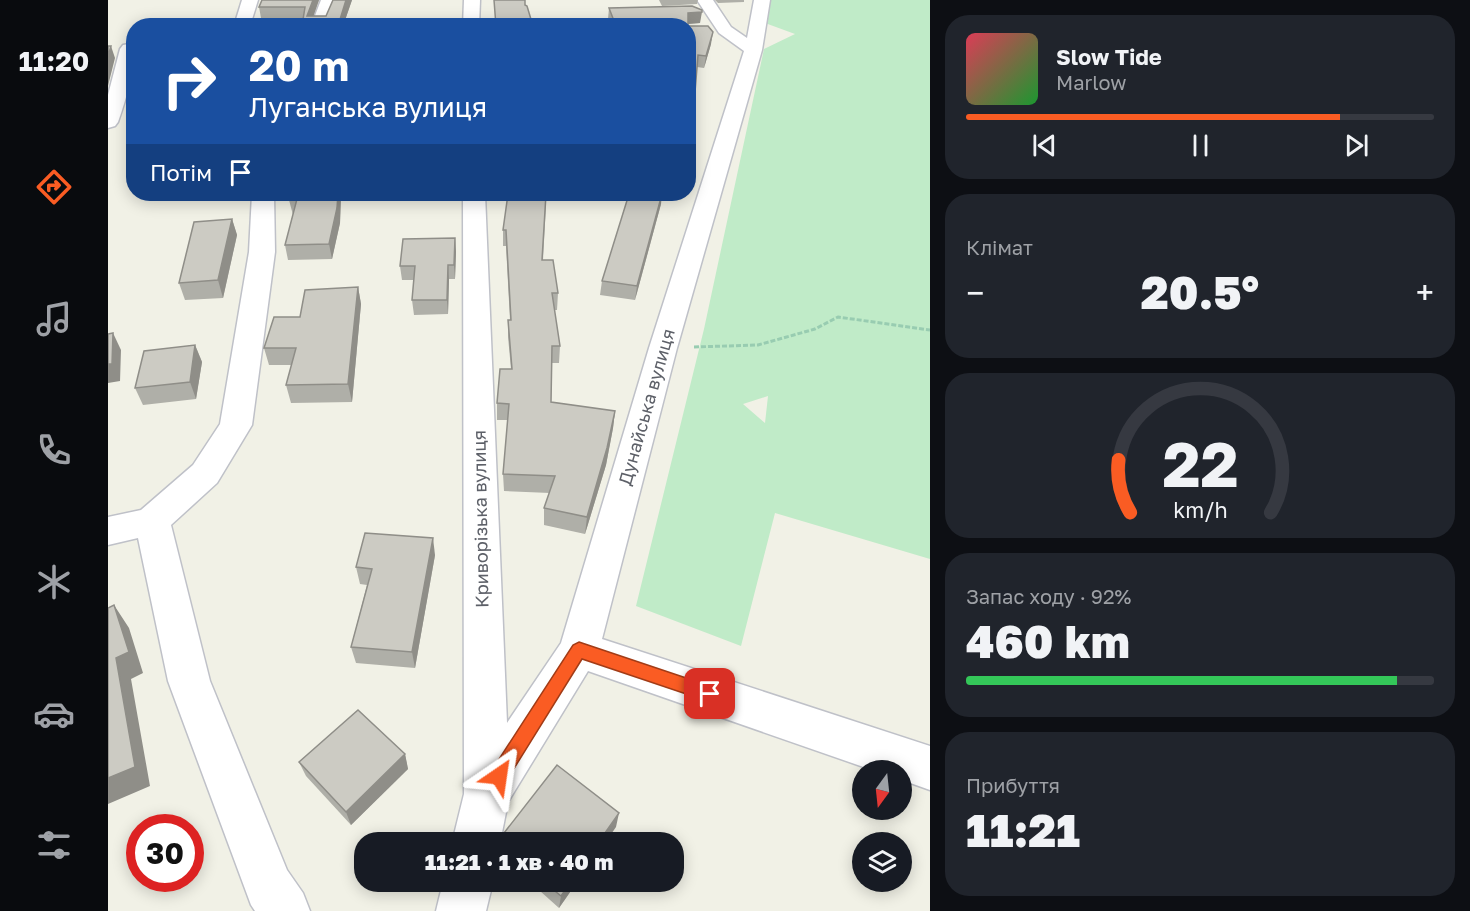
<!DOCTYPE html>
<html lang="uk">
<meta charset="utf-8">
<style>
:root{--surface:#171b24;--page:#20242c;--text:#f1f3f6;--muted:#9ea1a6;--line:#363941;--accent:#fa5c23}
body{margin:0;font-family:"Golos Text",sans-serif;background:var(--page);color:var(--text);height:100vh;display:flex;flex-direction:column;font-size:22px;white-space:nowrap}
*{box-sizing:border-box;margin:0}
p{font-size:20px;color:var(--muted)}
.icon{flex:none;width:33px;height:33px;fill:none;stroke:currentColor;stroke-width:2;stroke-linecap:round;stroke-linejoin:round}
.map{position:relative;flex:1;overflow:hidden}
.panel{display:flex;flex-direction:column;gap:15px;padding:15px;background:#0d0f14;width:540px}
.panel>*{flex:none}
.guide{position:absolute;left:18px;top:18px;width:570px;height:183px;border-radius:24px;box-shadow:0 3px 15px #0003;background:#1a4fa0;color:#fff;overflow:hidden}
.needle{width:39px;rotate:195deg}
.buttons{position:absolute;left:744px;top:760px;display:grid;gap:12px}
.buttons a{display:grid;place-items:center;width:60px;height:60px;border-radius:50%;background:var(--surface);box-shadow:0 3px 15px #0003;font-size:30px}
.speed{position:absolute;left:18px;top:814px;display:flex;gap:12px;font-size:30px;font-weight:700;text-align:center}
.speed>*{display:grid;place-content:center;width:78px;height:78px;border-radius:50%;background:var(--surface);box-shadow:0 3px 15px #0003;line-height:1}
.speed .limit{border:9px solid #d22;background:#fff;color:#111}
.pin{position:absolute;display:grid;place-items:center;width:51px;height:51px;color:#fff;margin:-26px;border-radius:12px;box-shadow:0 3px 9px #0006}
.me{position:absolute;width:66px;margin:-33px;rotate:32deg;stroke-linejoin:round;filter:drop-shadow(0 0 4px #0008)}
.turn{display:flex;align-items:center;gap:21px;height:126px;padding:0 24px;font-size:27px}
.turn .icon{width:78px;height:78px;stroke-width:2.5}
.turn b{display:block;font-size:42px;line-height:51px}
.then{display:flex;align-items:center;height:57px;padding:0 24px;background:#0003;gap:12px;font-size:22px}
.big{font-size:45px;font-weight:800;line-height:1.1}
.panel .tile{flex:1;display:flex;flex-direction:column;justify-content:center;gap:9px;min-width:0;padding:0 21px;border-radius:24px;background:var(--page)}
.panel .dial{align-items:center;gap:0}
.dial svg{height:156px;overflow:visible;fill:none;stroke:var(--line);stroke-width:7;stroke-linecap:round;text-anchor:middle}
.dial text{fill:var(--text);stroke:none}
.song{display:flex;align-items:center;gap:18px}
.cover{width:72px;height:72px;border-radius:9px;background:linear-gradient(135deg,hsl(350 70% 55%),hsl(130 70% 35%))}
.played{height:6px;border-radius:3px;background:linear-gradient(90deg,var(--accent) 80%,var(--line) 80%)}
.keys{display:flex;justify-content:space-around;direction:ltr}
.heat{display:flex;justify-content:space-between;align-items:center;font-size:33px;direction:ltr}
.charge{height:9px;border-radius:4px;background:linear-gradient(90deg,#34c759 92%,var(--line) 0)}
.trip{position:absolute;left:246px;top:832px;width:330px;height:60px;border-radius:24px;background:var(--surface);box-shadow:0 3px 15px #0003;font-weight:800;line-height:60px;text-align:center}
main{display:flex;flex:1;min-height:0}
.tabs{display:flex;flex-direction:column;width:108px;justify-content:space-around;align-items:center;background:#090b0e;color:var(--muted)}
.tabs .icon{width:42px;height:42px}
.tabs .active{color:var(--accent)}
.tabs b{font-size:27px;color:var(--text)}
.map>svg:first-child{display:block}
.green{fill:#c0ebc8;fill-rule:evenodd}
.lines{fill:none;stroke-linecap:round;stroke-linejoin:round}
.minor-casing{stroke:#bfc1c8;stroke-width:3}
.path{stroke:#98ccb1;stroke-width:3;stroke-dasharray:5 2;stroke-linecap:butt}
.minor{fill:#fff;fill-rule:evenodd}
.wall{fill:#afafa8}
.shaded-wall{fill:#8f8e88}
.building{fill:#cccbc3;stroke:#8f8e88;stroke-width:1.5}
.route{fill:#fa5c23;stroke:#a23c17;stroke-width:1.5}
.labels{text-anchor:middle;stroke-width:5;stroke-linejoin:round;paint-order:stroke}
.street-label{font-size:18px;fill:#5d6068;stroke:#fff}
</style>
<main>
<nav class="tabs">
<b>11:20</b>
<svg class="icon active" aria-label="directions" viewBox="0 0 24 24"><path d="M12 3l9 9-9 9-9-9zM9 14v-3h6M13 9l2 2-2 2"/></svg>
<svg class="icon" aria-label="music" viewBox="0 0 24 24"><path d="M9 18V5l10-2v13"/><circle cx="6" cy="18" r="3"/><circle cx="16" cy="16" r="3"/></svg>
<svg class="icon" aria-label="phone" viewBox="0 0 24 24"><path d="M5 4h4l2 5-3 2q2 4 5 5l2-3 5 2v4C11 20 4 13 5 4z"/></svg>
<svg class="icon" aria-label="climate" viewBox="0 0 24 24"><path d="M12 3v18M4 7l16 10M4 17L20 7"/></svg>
<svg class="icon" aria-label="car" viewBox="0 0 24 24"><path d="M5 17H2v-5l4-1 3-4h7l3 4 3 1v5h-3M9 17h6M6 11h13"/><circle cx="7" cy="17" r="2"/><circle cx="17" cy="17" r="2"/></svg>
<svg class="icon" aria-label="filters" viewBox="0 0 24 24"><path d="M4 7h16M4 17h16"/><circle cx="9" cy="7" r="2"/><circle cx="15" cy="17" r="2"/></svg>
</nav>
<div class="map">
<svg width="822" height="911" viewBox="0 0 822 911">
<rect width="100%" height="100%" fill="#f1f1e6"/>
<path class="green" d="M663 0H822V559L667 513 633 646 528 606 596 329 656 49 687 34 657 23ZM660 396 657 423 635 404Z"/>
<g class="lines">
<g class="minor-casing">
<g id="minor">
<path d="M134 0H150L142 26H126Z"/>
<path d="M213 0H229L219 26H203Z"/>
<path d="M356 0H372L371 26H355Z"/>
<path d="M589 0H605L623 27 639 38 646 0H662L654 50 569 348 494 639 822 746V790L794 780V771H767L480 671 400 802 392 843H344L356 794 355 194H377L399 723 453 643 541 348 636 51 611 33Z"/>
<path d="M21 44 26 45C26 73 19 96 10 122L7 126 0 128V95L12 49 15 45Z"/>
<path d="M144 194H166L167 252 144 425 109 483 63 525 102 681 179 870 195 893 202 911H147L143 905 60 681 30 538 0 545V517L33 510 85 465 112 424 141 252Z"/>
<path d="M335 882H385L378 911H328Z"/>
</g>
</g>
<path class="path" d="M586 347 650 345 707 329 730 317 822 330"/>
<use href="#minor" class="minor"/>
</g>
<g class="wall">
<path d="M154 0H211L205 16H218L225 0H244L235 26H194L195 18H153L151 7Z"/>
<path d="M551 0H590L589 4 554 6Z"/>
<path d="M607 0H636V2L610 3Z"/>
<path d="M501 8 592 23 580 24V26H502L500 19Z"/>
<path d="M580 26 603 44 596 68 589 67 585 105 580 104Z"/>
<path d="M182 194H233L232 223 224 259 180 260 177 245 185 215 181 200Z"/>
<path d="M553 204 527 300 492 295 494 281Z"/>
<path d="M438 205 435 260 450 293 449 310H446L452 346 451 363H444L443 402 507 411 505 428 498 465 477 534 436 525V508L442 493 396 491 395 474 400 420H389V403L403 369 400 337V320H402L398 246H395V230Z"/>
<path d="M124 219 129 235 115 298 77 300 71 283Z"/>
<path d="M347 238 348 252 347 279H341L340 314 306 315 304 300 306 280H294L292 266Z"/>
<path d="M250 287 253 304 244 402 183 403 178 385 184 365H161L156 348 192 317Z"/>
<path d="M87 345 94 362 88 399 35 405 27 388Z"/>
<path d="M327 555 307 668 248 663 243 647 259 585 252 584 248 567Z"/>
<path d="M297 754 300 769 243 825 198 776 191 762Z"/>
<path d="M422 882H469L451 908Z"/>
</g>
<g class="shaded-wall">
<path d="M205 0H211L202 26 199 16Z"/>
<path d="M238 0H244L235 26H230Z"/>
<path d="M594 12 592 23 578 24 580 13Z"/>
<path d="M605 32 603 44 596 68 598 56Z"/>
<path d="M3 46 7 58 0 86V56Z"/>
<path d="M230 194H233L232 223 224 259 221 244Z"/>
<path d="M554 194 553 204 527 300 529 286Z"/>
<path d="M124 219 129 235 115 298 110 280Z"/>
<path d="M347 238 348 252 347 279 346 265Z"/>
<path d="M340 265 341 279 340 314 339 300Z"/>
<path d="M250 287 253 304 244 402 240 384Z"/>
<path d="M5 333 13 350 12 381 0 383V364Z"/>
<path d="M87 345 94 362 88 399 82 382Z"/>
<path d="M507 411 505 428 498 465 477 534 479 517Z"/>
<path d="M325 538 327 555 307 668 304 652Z"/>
<path d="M6 605 21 628 35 673 23 679 42 786 0 804V778Z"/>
<path d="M297 754 300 769 243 825 238 812Z"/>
<path d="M511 813 508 827 497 843H490Z"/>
<path d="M463 882H469L451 908 453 896Z"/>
</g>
<g class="building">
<path d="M154 0H205L199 16H218L225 0H238L230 26H194L197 7H151Z"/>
<path d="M386 0H417V5L419 6 425 26H388Z"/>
<path d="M584 6 594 10V12L580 13V26H508L501 8Z"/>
<path d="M580 26H600L605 32 598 56 590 55 587 92H580Z"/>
<path d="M0 46H3L0 56Z"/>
<path d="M182 194H230L229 208 221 244 177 245 189 199 181 200Z"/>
<path d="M400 194H438L434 260H445L450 293H444L452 346H444L443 402 507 411 499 448 479 517 436 508 447 476 395 474 401 404 389 403 392 369H404L400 320H403L398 230H395Z"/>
<path d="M521 194H554L529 286 494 281Z"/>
<path d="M124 219 110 280 71 283 86 222Z"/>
<path d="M347 238 346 265H340L339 300H304L307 266H292L295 239Z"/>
<path d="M250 287 240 384 178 385 188 348H156L166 317H192L197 290Z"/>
<path d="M5 333 4 364H0V334Z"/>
<path d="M87 345 82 382 27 388 36 351Z"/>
<path d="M257 533 325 538 304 652 243 647 264 569 248 567Z"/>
<path d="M6 605 21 652 8 658 27 767 0 778V608Z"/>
<path d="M250 710 297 754 238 812 191 762Z"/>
<path d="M449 765 511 813 490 843H391L389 842Z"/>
<path d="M436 882H463L453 896Z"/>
</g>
<path class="route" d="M471 642 602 686 609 688 611 694 609 700 602 702 474 659 397 783 391 786 384 783 381 776 384 770 465 645Z"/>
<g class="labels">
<g class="street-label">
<text transform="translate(539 407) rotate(-74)" y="6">Дунайська вулиця</text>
<text transform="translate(373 519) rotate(-91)" y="6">Криворізька вулиця</text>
</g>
</g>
</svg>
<div class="buttons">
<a><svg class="needle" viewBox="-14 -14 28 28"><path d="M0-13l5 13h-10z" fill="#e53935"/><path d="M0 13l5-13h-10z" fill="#9ea1a6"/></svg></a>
<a><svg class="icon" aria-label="layers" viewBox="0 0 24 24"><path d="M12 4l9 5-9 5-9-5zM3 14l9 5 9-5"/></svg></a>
</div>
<div class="speed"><div class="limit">30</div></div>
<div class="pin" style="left:602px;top:694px;background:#d93025"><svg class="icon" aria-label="arrive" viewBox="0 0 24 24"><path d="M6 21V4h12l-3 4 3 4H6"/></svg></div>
<svg class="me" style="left:391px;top:776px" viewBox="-20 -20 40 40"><path d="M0-17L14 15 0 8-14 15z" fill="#fa5c23" stroke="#fff" stroke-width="4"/></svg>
<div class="trip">11:21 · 1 хв · 40 m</div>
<div class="guide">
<div class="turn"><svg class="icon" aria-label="right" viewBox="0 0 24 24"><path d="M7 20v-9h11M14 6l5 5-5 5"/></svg><div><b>20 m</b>Луганська вулиця</div></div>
<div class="then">Потім<svg class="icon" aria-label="arrive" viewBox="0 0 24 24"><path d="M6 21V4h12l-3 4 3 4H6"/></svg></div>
</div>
</div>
<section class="panel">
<div class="tile">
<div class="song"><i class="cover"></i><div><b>Slow Tide</b><p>Marlow</p></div></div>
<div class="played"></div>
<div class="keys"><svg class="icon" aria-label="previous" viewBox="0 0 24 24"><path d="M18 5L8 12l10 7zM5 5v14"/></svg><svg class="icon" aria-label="pause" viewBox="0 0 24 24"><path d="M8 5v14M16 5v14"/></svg><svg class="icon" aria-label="next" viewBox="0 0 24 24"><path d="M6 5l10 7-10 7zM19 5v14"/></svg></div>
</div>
<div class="tile"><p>Клімат</p>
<div class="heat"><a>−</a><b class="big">20.5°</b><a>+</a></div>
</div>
<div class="tile dial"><svg viewBox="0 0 100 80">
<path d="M14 69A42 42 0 1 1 86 69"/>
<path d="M14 69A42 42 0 0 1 8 42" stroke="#fa5c23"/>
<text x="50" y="56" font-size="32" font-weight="700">22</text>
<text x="50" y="72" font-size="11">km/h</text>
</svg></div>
<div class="tile"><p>Запас ходу · 92%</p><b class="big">460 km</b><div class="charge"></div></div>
<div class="tile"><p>Прибуття</p><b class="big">11:21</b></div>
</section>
</main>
